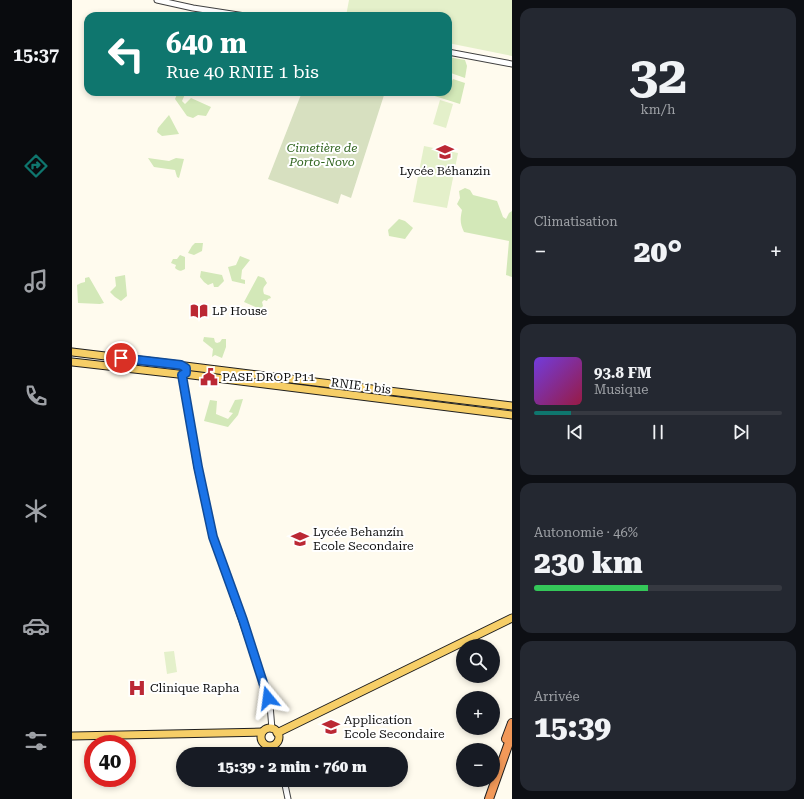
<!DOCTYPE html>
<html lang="fr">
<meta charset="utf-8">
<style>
:root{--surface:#171b24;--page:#242831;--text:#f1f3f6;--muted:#9ea1a6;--line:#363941;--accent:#0f766e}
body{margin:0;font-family:"Roboto Serif",serif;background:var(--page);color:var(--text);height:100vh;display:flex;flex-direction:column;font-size:15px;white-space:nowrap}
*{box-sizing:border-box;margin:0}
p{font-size:13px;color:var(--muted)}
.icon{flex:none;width:22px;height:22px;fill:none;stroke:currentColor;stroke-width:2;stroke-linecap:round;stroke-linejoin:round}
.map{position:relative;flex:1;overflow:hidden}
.side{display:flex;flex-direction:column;gap:8px;padding:8px;background:#0d0f14;width:292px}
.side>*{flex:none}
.guide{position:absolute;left:12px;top:12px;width:368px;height:84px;border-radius:12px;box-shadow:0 2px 6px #0003;background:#0f766e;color:#fff;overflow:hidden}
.fabs{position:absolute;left:384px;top:639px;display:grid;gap:8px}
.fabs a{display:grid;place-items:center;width:44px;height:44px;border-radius:50%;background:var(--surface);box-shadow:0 2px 6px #0003;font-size:20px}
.speed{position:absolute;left:12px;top:735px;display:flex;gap:8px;font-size:20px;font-weight:700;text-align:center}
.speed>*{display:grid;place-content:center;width:52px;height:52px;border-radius:50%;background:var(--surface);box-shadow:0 2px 6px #0003;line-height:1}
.speed .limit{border:6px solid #d22;background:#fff;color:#111}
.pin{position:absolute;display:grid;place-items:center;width:34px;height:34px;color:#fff;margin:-17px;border:2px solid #fff;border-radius:50%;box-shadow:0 1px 4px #0007}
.me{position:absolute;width:44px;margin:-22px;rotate:344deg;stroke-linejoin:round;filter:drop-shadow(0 0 3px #0008)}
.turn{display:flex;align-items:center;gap:14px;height:84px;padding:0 16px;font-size:18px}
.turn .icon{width:52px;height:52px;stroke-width:2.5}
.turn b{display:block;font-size:28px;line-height:34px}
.big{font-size:30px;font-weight:800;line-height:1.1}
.side .widget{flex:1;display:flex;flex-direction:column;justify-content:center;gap:6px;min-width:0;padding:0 14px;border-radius:12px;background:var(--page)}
.side .dial{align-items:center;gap:0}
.dial b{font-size:52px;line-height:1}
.song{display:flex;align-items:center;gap:12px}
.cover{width:48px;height:48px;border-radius:6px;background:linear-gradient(135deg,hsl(260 70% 55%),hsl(340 70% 35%))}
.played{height:4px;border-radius:2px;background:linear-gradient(90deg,var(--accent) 15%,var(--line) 15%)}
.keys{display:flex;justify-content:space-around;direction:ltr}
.heat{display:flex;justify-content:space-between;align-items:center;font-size:22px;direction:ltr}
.charge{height:6px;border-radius:3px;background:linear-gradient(90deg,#34c759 46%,var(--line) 0)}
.trip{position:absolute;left:104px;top:747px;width:232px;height:40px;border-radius:20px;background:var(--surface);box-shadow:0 2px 6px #0003;font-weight:800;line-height:40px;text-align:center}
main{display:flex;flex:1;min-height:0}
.tab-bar{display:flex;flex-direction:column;width:72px;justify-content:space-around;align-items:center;background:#090b0e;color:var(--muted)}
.tab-bar .icon{width:28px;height:28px}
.tab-bar .selected{color:var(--accent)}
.tab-bar b{font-size:18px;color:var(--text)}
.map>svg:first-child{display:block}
.green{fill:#d3e8b8}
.cemetery{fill:#d7e0c0}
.pitch{fill:#e4f0ca}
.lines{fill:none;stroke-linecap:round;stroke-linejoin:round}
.minor-casing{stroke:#404040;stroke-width:7}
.major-casing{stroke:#1e1e1e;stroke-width:9}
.highway-casing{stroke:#1e1e1e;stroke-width:10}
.minor{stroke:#fff;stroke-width:5}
.major{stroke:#f6ce67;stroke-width:7}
.highway{stroke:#f29959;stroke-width:8}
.route-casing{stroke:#114b97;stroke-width:10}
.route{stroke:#1a73e8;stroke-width:7}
.labels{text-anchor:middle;stroke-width:4;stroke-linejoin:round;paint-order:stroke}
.park-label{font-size:12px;font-style:italic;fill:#30641f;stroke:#fff}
.poi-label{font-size:12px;fill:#0d0d0d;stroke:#fff;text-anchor:start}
.street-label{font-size:12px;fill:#0d0d0d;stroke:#fff}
</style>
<main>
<nav class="tab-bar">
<b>15:37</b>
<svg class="icon selected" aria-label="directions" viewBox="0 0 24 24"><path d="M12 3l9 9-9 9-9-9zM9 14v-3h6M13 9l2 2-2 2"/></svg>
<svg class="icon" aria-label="music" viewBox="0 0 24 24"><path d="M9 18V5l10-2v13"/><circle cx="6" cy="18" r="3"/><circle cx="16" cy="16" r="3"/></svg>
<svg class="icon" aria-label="phone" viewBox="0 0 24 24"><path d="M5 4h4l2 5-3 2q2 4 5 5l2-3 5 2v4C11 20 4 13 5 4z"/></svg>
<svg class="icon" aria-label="climate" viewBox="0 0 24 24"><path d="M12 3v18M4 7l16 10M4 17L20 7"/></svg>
<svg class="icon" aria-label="car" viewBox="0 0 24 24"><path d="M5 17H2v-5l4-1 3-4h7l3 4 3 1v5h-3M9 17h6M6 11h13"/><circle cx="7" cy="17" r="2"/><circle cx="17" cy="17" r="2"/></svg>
<svg class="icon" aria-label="filters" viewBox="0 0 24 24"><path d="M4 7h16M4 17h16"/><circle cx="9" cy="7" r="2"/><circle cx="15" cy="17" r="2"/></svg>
</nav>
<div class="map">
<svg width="440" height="799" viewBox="0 0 440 799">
<rect width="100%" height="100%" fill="#fffbee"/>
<g class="green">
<path d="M376 57 393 60 395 66 393 78 376 72Z"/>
<path d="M381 79 393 83 388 104 350 92H376V84L378 85Z"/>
<path d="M106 92H114L110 101 113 104 119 98 139 107 134 116 126 115 121 118 115 116 103 99Z"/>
<path d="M97 115 107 134 90 136 85 132 86 128Z"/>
<path d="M76 158 97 161 104 158 112 159 107 178 105 177 103 170 82 167Z"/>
<path d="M393 188 398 190 401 195 425 201 431 217 434 219 437 213 440 211V277L434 275 437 241 392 232C388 224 388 219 390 210L385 204 388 198 387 191Z"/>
<path d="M327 219 333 221 341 228 333 239 317 236 316 230Z"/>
<path d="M123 243H131L130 251 122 255 116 253 120 246Z"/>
<path d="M108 255 113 257V269C108 272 107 271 103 268L104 265 99 263 101 259H105Z"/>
<path d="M168 256 178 260 170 270 169 279 173 280V284L160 281 156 267 164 265Z"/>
<path d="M129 271 150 275 152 281 146 287H142L141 283 136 285 132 282 128 277Z"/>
<path d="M53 275 55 296 49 301 43 297 38 292 44 286 43 277Z"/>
<path d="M186 276 192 278 195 283C192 287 190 288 192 294L198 296 199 298 196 299 195 301 192 300 190 302 191 306 188 309 172 302Z"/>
<path d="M17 277 32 303 28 304 6 303 5 285 9 283 13 282V278Z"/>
<path d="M132 337 142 338 143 342 145 343 148 342 150 339H154V347L150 358 143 355 140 357 141 349 131 341Z"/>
<path d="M171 399 166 415 156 427 132 421 138 400 145 401 144 414 156 419 161 413 157 412 163 400Z"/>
</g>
<path class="cemetery" d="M230 92H313L279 198 269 194 266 204 196 179Z"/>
<g class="pitch">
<path d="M277 0H440V56L376 43V16H274Z"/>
<path d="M368 100 381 104 374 128 361 124Z"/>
<path d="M352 146 386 153 375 208 341 202Z"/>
<path d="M102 651 105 672 95 674 92 652Z"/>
</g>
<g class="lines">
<g class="minor-casing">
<g id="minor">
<path d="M85 0 121 8 173 16"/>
<path d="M376 52 440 64"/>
<path d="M110 375 125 467 141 537 190 679 198 705 200 729"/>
<path d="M201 745 205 754"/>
<path d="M212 780 216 799"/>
</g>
</g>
<g class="major-casing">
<g id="major">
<path d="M0 352 108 365"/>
<path d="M0 362 106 374"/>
<path d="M113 366 440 406"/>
<path d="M112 374 440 415"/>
<circle cx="198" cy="737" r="9"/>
<path d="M205 733 440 618"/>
<path d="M0 736 190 732"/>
</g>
</g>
<g class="highway-casing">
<g id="highway">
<path d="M434 739 440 723"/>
<path d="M417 799 440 734"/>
</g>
</g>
<use href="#minor" class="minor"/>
<use href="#major" class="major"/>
<use href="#highway" class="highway"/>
</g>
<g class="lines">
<g class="route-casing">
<path id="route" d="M49 358 109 365 114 368V373L110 375 126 467 141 537 171 620 196 698"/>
</g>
<use href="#route" class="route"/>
</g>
<defs>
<g id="school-bare" transform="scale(1.38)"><path d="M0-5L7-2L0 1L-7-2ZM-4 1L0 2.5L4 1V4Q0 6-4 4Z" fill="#bb2834" stroke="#fff" stroke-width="2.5" paint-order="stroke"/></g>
<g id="library-bare" transform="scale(1.38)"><path d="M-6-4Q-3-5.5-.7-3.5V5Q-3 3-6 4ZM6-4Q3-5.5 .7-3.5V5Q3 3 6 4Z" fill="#bb2834" stroke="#fff" stroke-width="2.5" paint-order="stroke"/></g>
<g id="civic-bare" transform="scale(1.38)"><path d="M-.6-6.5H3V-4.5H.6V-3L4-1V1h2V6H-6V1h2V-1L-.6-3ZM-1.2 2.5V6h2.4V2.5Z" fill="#bb2834" stroke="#fff" stroke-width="2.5" paint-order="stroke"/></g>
<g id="hospital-bare" transform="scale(1.38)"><path d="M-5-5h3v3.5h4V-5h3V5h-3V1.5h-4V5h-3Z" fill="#bb2834" stroke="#fff" stroke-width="2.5" paint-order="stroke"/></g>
</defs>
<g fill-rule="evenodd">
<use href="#school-bare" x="373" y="152"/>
<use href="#library-bare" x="127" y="311"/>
<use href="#civic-bare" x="137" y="377"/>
<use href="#school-bare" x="228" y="539"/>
<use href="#hospital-bare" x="65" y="688"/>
<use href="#school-bare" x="259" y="727"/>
</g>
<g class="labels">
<g class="park-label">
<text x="250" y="152">Cimetière de<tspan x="250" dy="14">Porto-Novo</tspan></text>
</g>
<g class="poi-label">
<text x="373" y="175" text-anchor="middle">Lycée Béhanzin</text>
<text x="140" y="315">LP House</text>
<text x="150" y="381">PASE DROP P11</text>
<text x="241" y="536">Lycée Behanzín<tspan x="241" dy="14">Ecole Secondaire</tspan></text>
<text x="78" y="692">Clinique Rapha</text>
<text x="272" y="724">Applicatíon<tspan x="272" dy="14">Ecole Secondaire</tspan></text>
</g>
<g class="street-label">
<text transform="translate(289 386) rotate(7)" y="4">RNIE 1 bis</text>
</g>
</g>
</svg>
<div class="fabs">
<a><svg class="icon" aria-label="search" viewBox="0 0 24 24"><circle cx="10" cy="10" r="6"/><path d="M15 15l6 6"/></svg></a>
<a>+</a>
<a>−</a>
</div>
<div class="speed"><div class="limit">40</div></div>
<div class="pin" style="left:49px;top:358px;background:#d93025"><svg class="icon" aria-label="arrive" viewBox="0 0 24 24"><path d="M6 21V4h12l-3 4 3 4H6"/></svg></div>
<svg class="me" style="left:196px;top:698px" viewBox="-20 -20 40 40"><path d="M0-17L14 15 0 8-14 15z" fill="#1a73e8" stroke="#fff" stroke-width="4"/></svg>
<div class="trip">15:39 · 2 min · 760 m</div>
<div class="guide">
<div class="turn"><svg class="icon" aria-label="left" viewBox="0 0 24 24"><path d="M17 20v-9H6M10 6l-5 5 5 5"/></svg><div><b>640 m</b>Rue 40 RNIE 1 bis</div></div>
</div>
</div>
<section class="side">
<div class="widget dial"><b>32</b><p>km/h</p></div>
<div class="widget"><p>Climatisation</p>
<div class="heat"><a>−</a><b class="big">20°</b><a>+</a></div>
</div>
<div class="widget">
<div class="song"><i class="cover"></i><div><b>93.8 FM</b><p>Musique</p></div></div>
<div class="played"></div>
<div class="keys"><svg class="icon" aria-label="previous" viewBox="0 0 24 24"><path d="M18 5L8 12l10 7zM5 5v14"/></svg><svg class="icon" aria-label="pause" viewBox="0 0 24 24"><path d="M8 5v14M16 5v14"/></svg><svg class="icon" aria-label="next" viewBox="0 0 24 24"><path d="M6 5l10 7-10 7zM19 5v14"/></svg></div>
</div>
<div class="widget"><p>Autonomie · 46%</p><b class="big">230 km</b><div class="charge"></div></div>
<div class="widget"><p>Arrivée</p><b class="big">15:39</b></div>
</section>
</main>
